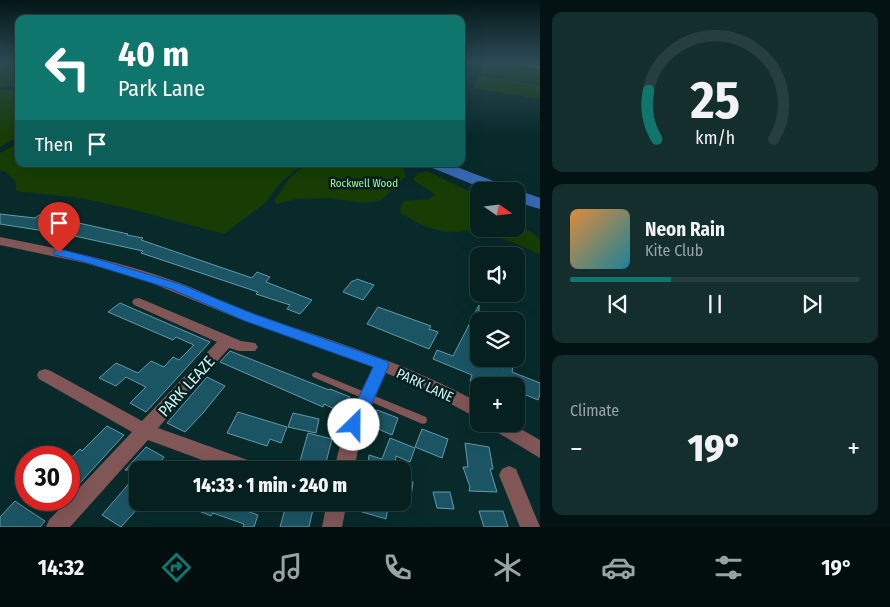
<!DOCTYPE html>
<meta charset="utf-8">
<style>
:root{--surface:#062020;--page:#142d2d;--text:#f1f3f6;--muted:#98a3a5;--line:#273e3e;--accent:#0f766e}
body{margin:0;font-family:"Fira Sans Condensed",sans-serif;background:var(--page);color:var(--text);height:100vh;display:flex;flex-direction:column;font-size:19px;white-space:nowrap}
*{box-sizing:border-box;margin:0}
p{font-size:16px;color:var(--muted)}
.icon{flex:none;width:28px;height:28px;fill:none;stroke:currentColor;stroke-width:2;stroke-linecap:round;stroke-linejoin:round}
.map{position:relative;flex:1;overflow:hidden}
.details{display:flex;flex-direction:column;gap:12px;padding:12px;background:#031212;width:350px}
.details>*{flex:none}
.hud{position:absolute;left:15px;top:15px;width:450px;height:152px;border-radius:10px;box-shadow:0 5px 20px #0002,0 0 0 1px var(--line);background:#0f766e;color:#fff;overflow:hidden}
.needle{width:32px;rotate:104deg}
.fabs{position:absolute;left:470px;top:182px;display:grid;gap:10px}
.fabs a{display:grid;place-items:center;width:55px;height:55px;border-radius:10px;background:var(--surface);box-shadow:0 5px 20px #0002,0 0 0 1px var(--line);font-size:25px}
.speed{position:absolute;left:15px;top:446px;display:flex;gap:10px;font-size:25px;font-weight:700;text-align:center}
.speed>*{display:grid;place-content:center;width:65px;height:65px;border-radius:50%;background:var(--surface);box-shadow:0 5px 20px #0002,0 0 0 1px var(--line);line-height:1}
.speed .limit{border:8px solid #d22;background:#fff;color:#111}
.pin{position:absolute;display:grid;place-items:center;width:42px;height:42px;color:#fff;margin:-51px -21px;border-radius:50% 50% 50% 0;rotate:-45deg;box-shadow:0 0 5px #0007}
.pin .icon{rotate:45deg}
.me{position:absolute;width:55px;margin:-28px;rotate:23deg;stroke-linejoin:round;filter:drop-shadow(0 0 4px #0008)}
.turn{display:flex;align-items:center;gap:18px;height:105px;padding:0 20px;font-size:22px}
.turn .icon{width:65px;height:65px;stroke-width:2.5}
.turn b{display:block;font-size:35px;line-height:42px}
.then{display:flex;align-items:center;height:48px;padding:0 20px;background:#0003;gap:10px;font-size:19px}
.big{font-size:38px;font-weight:800;line-height:1.1}
.details .tile{flex:1;display:flex;flex-direction:column;justify-content:center;gap:8px;min-width:0;padding:0 18px;border-radius:10px;background:var(--page)}
.details .dial{align-items:center;gap:0}
.dial svg{height:130px;overflow:visible;fill:none;stroke:var(--line);stroke-width:7;stroke-linecap:round;text-anchor:middle}
.dial text{fill:var(--text);stroke:none}
.song{display:flex;align-items:center;gap:15px}
.cover{width:60px;height:60px;border-radius:8px;background:linear-gradient(135deg,hsl(30 70% 55%),hsl(190 70% 35%))}
.played{height:5px;border-radius:2px;background:linear-gradient(90deg,var(--accent) 35%,var(--line) 35%)}
.keys{display:flex;justify-content:space-around;direction:ltr}
.heat{display:flex;justify-content:space-between;align-items:center;font-size:28px;direction:ltr}
.trip{position:absolute;left:129px;top:461px;width:282px;height:50px;border-radius:10px;background:var(--surface);box-shadow:0 5px 20px #0002,0 0 0 1px var(--line);font-weight:800;line-height:50px;text-align:center}
.menu{display:flex;height:80px;justify-content:space-around;align-items:center;background:#020d0d;color:var(--muted)}
.menu .icon{width:35px;height:35px}
.menu .current{color:var(--accent)}
.menu b{font-size:22px;color:var(--text)}
main{display:flex;flex:1;min-height:0}
.map>svg:first-child{display:block}
.green{fill:#173d04}
.lines{fill:none;stroke-linecap:round;stroke-linejoin:round}
.river{fill:#3769b3;fill-rule:evenodd}
.building{fill:#1b5564;stroke:#629aaa}
.service{fill:#815657;fill-rule:evenodd}
.minor{fill:#815657;fill-rule:evenodd}
.route{fill:#1a73e8;stroke:#114b97}
.labels{text-anchor:middle;stroke-width:5;stroke-linejoin:round;paint-order:stroke}
.far-park-label{font-size:11px;fill:#a8f78d;stroke:#002021}
.street-label{font-size:14px;fill:#d0eeee;stroke:#002021}
.near-street-label{font-size:16px;fill:#d0eeee;stroke:#002021}
</style>
<main>
<div class="map">
<svg width="540" height="527" viewBox="0 0 540 527">
<rect width="100%" height="100%" fill="#082a2b"/>
<g class="green">
<path d="M0 63H19V88L0 86Z"/>
<path d="M482 63H510L540 68V84L482 73Z"/>
<path d="M479 75 540 85V99L473 88Z"/>
<path d="M0 89 19 92V136L0 147Z"/>
<path d="M19 143V164H303L281 182 265 203 224 234 127 208 80 198 16 191V182L6 172 0 170V153Z"/>
<path d="M306 164H402L406 176 381 200 365 203 328 198 297 199 276 204 275 200 289 179Z"/>
<path d="M427 171 479 196V229H516V221L540 239V254C518 245 497 234 474 231 467 230 459 232 451 232 432 231 417 223 401 213L400 208 404 201 429 199 435 195C429 188 419 186 413 179L418 173Z"/>
</g>
<g class="lines">
<g class="river">
<path d="M428 164H449L509 187 512 191H489L430 167Z"/>
<path d="M514 191C523 191 532 195 540 198V209L516 202V191Z"/>
</g>
</g>
<g class="building">
<path d="M0 214 35 218 39 215 52 217 128 234 127 235 143 238 141 240 252 278 257 272 270 277 266 282 312 300 300 314 287 309 290 305 256 294 258 292 141 253 143 251 70 235 0 224Z"/>
<path d="M357 279 374 285 363 300 343 292 352 281H354Z"/>
<path d="M120 303 210 342 146 412 130 403 146 387 126 377 116 386 99 378 116 363 138 373 151 361 164 367 173 357 179 360 194 345 176 337 173 340 108 312Z"/>
<path d="M479 305V331L471 349 479 351V359L504 368 505 364 513 367 512 372 540 383V394L538 400 519 392 522 386H484L470 381 472 375 433 359 437 350 453 356Z"/>
<path d="M378 307 431 326 429 329 438 332 429 349 367 324Z"/>
<path d="M230 351 329 390 330 389 350 397 341 412 324 404 323 407 220 362Z"/>
<path d="M207 377 225 386 203 413 185 432 167 423Z"/>
<path d="M377 410 398 418 392 435 369 425Z"/>
<path d="M238 412 287 427 281 443 270 439 267 446 227 433Z"/>
<path d="M293 413 319 419 316 433 288 427Z"/>
<path d="M107 426 124 435 80 483 69 475V460L80 449 82 451Z"/>
<path d="M422 429 448 439 442 458 415 447Z"/>
<path d="M308 433 332 439 324 470H306L298 468Z"/>
<path d="M390 438 415 448 410 462 396 456 394 470H367L369 455 382 459Z"/>
<path d="M465 443 489 447 493 469H490L497 492 469 491 470 487 463 467H468Z"/>
<path d="M146 447 164 457 154 470H125Z"/>
<path d="M138 473V508L121 527 102 515Z"/>
<path d="M402 479 413 482 411 497 402 495Z"/>
<path d="M433 492H450L454 509 437 508Z"/>
<path d="M15 501 25 508 45 521 40 527H0V517Z"/>
<path d="M177 502H251L247 511 258 515 254 527H243L244 524 213 513 211 516Z"/>
<path d="M287 502H304L314 505 309 527H280Z"/>
<path d="M360 502H389L386 519 359 511Z"/>
<path d="M479 511H503L508 527H484Z"/>
</g>
<g class="lines">
<path class="service" d="M316 372 426 417 427 420 426 423 423 424 420 423 313 377 312 375 313 373Z"/>
<g class="minor">
<path d="M516 63 540 65V69L519 65Z"/>
<path d="M0 237C61 249 122 262 180 283 206 293 231 306 257 315 333 341 409 364 479 403V419L419 387 386 373 363 425 354 470H334L345 425 373 367 237 318 149 282 85 263 0 245Z"/>
<path d="M139 298 241 341 255 343 258 347 255 351H239L229 348 158 428 259 464 262 470H229L148 440 70 527H46L49 520 132 432 39 379 37 375 39 371 45 369 51 371 142 421 217 342 134 305 132 302 134 299Z"/>
<path d="M489 424H512L540 440V458L492 429Z"/>
<path d="M509 466 516 469 540 527H520L499 475 502 469Z"/>
<path d="M327 502H347L342 527H322Z"/>
</g>
</g>
<linearGradient id="sky" x2="0" y2="1"><stop stop-color="#041718"/><stop offset="0.46" stop-color="#2c4a55"/><stop offset="1" stop-color="#2c4a55" stop-opacity="0"/></linearGradient>
<rect width="540" height="136" fill="url(#sky)"/>
<path class="route" d="M59 249 91 257 180 284 254 314 387 361 389 365 360 430 354 432 348 430 346 425 373 367 245 321 171 289 84 262 55 255 53 253 55 250Z"/>
<g class="labels">
<g class="far-park-label">
<text x="364" y="187">Rockwell Wood</text>
</g>
<g class="street-label">
<text transform="translate(425 385) rotate(25)" y="5">PARK LANE</text>
</g>
<g class="near-street-label">
<text transform="translate(186 386) rotate(-48)" y="6">PARK LEAZE</text>
</g>
</g>
</svg>
<div class="fabs">
<a><svg class="needle" viewBox="-14 -14 28 28"><path d="M0-13l5 13h-10z" fill="#e53935"/><path d="M0 13l5-13h-10z" fill="#98a3a5"/></svg></a>
<a><svg class="icon" aria-label="sound" viewBox="0 0 24 24"><path d="M4 9h4l5-4v14l-5-4H4zM17 9q2 3 0 6"/></svg></a>
<a><svg class="icon" aria-label="layers" viewBox="0 0 24 24"><path d="M12 4l9 5-9 5-9-5zM3 14l9 5 9-5"/></svg></a>
<a>+</a>
</div>
<div class="speed"><div class="limit">30</div></div>
<div class="pin" style="left:59px;top:253px;background:#d93025"><svg class="icon" aria-label="arrive" viewBox="0 0 24 24"><path d="M6 21V4h12l-3 4 3 4H6"/></svg></div>
<svg class="me" style="left:354px;top:425px" viewBox="-20 -20 40 40"><circle r="19" fill="#fff"/><path d="M0-13L10 11 0 6-10 11z" fill="#1a73e8"/></svg>
<div class="trip">14:33 · 1 min · 240 m</div>
<div class="hud">
<div class="turn"><svg class="icon" aria-label="left" viewBox="0 0 24 24"><path d="M17 20v-9H6M10 6l-5 5 5 5"/></svg><div><b>40 m</b>Park Lane</div></div>
<div class="then">Then<svg class="icon" aria-label="arrive" viewBox="0 0 24 24"><path d="M6 21V4h12l-3 4 3 4H6"/></svg></div>
</div>
</div>
<section class="details">
<div class="tile dial"><svg viewBox="0 0 100 80">
<path d="M14 69A42 42 0 1 1 86 69"/>
<path d="M14 69A42 42 0 0 1 9 39" stroke="#0f766e"/>
<text x="50" y="56" font-size="32" font-weight="700">25</text>
<text x="50" y="72" font-size="11">km/h</text>
</svg></div>
<div class="tile">
<div class="song"><i class="cover"></i><div><b>Neon Rain</b><p>Kite Club</p></div></div>
<div class="played"></div>
<div class="keys"><svg class="icon" aria-label="previous" viewBox="0 0 24 24"><path d="M18 5L8 12l10 7zM5 5v14"/></svg><svg class="icon" aria-label="pause" viewBox="0 0 24 24"><path d="M8 5v14M16 5v14"/></svg><svg class="icon" aria-label="next" viewBox="0 0 24 24"><path d="M6 5l10 7-10 7zM19 5v14"/></svg></div>
</div>
<div class="tile"><p>Climate</p>
<div class="heat"><a>−</a><b class="big">19°</b><a>+</a></div>
</div>
</section>
</main>
<nav class="menu">
<b>14:32</b>
<svg class="icon current" aria-label="directions" viewBox="0 0 24 24"><path d="M12 3l9 9-9 9-9-9zM9 14v-3h6M13 9l2 2-2 2"/></svg>
<svg class="icon" aria-label="music" viewBox="0 0 24 24"><path d="M9 18V5l10-2v13"/><circle cx="6" cy="18" r="3"/><circle cx="16" cy="16" r="3"/></svg>
<svg class="icon" aria-label="phone" viewBox="0 0 24 24"><path d="M5 4h4l2 5-3 2q2 4 5 5l2-3 5 2v4C11 20 4 13 5 4z"/></svg>
<svg class="icon" aria-label="climate" viewBox="0 0 24 24"><path d="M12 3v18M4 7l16 10M4 17L20 7"/></svg>
<svg class="icon" aria-label="car" viewBox="0 0 24 24"><path d="M5 17H2v-5l4-1 3-4h7l3 4 3 1v5h-3M9 17h6M6 11h13"/><circle cx="7" cy="17" r="2"/><circle cx="17" cy="17" r="2"/></svg>
<svg class="icon" aria-label="filters" viewBox="0 0 24 24"><path d="M4 7h16M4 17h16"/><circle cx="9" cy="7" r="2"/><circle cx="15" cy="17" r="2"/></svg>
<b>19°</b>
</nav>
